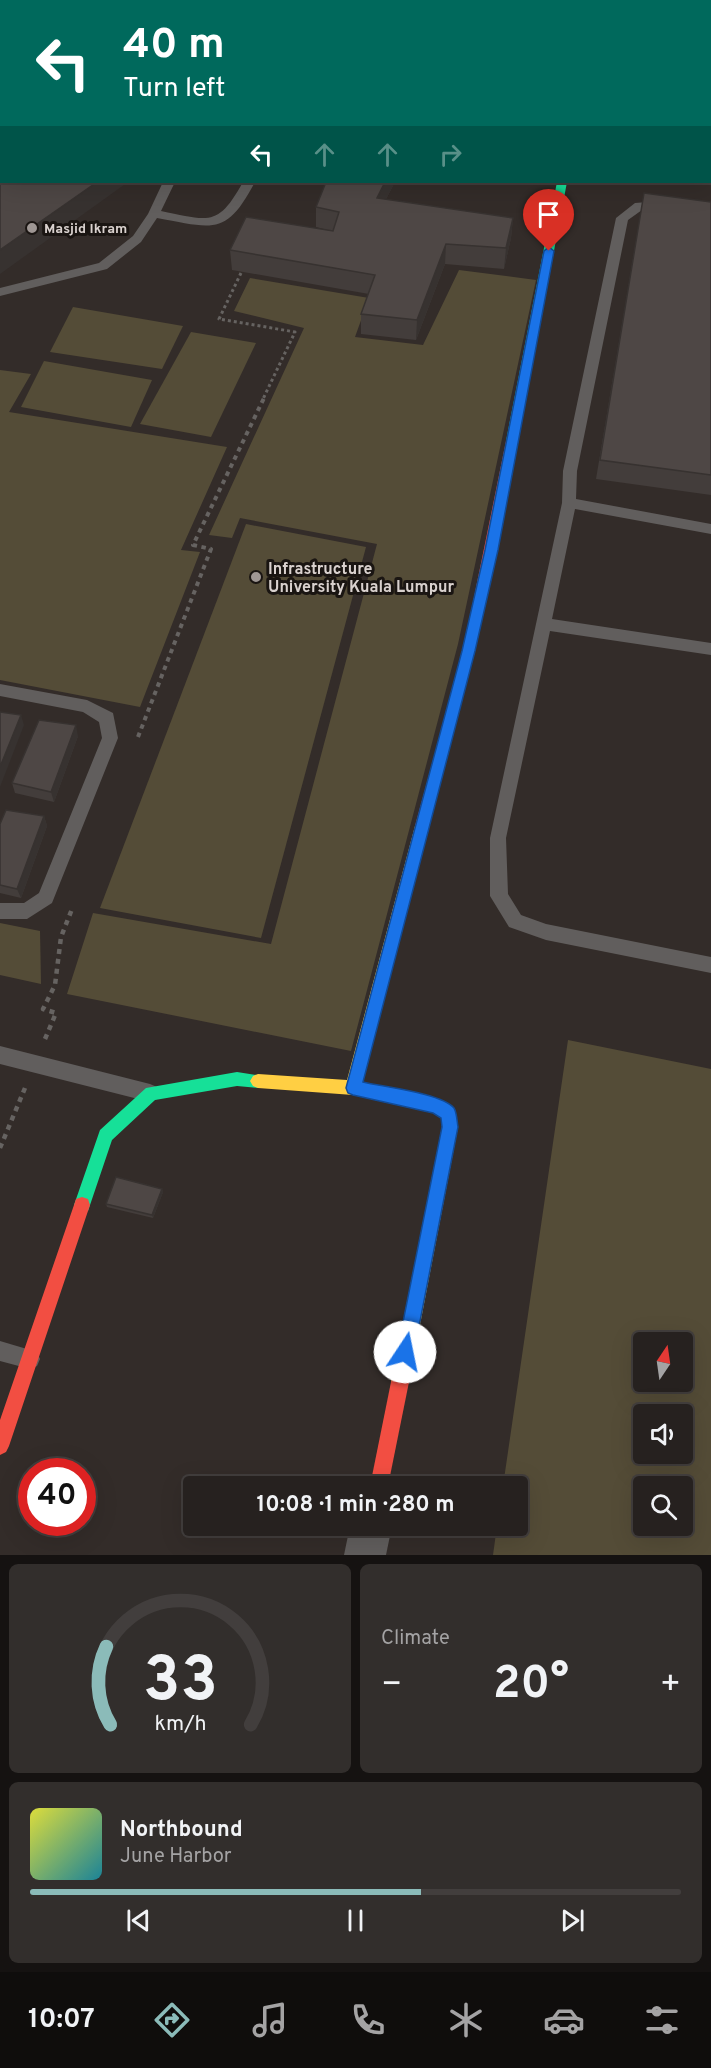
<!DOCTYPE html>
<meta charset="utf-8">
<style>
:root{--surface:#26211f;--page:#322e2c;--text:#f1f3f6;--muted:#a4a3a4;--line:#423e3d;--accent:#8bbbb9}
body{margin:0;font-family:Overpass,sans-serif;background:var(--page);color:var(--text);height:100vh;display:flex;flex-direction:column;font-size:22px;white-space:nowrap}
*{box-sizing:border-box;margin:0}
p{font-size:20px;color:var(--muted)}
.icon{flex:none;width:33px;height:33px;fill:none;stroke:currentColor;stroke-width:2;stroke-linecap:round;stroke-linejoin:round}
.map{position:relative;height:1555px;overflow:hidden}
.panel{display:flex;flex-direction:column;gap:9px;padding:9px;background:#151211;flex:1}
.panel>*{flex:none}
.banner{position:absolute;left:0px;top:0px;width:711px;height:183px;box-shadow:0 6px 24px #0002,0 0 0 2px var(--line);background:#00695c;color:#fff;overflow:hidden}
.needle{width:39px;rotate:13deg}
.tools{position:absolute;left:633px;top:1332px;display:grid;gap:12px}
.tools a{display:grid;place-items:center;width:60px;height:60px;border-radius:6px;background:var(--surface);box-shadow:0 6px 24px #0002,0 0 0 2px var(--line);font-size:30px}
.speed{position:absolute;left:18px;top:1458px;display:flex;gap:12px;font-size:30px;font-weight:700;text-align:center}
.speed>*{display:grid;place-content:center;width:78px;height:78px;border-radius:50%;background:var(--surface);box-shadow:0 6px 24px #0002,0 0 0 2px var(--line);line-height:1}
.speed .limit{border:9px solid #d22;background:#fff;color:#111}
.pin{position:absolute;display:grid;place-items:center;width:51px;height:51px;color:#fff;margin:-62px -26px;border-radius:50% 50% 50% 0;rotate:-45deg;box-shadow:0 0 6px #0007}
.pin .icon{rotate:45deg}
.me{position:absolute;width:66px;margin:-33px;rotate:11deg;stroke-linejoin:round;filter:drop-shadow(0 0 4px #0008)}
.turn{display:flex;align-items:center;gap:21px;height:126px;padding:0 24px;font-size:27px}
.turn .icon{width:78px;height:78px;stroke-width:2.5}
.turn b{display:block;font-size:42px;line-height:51px}
.lanes{display:flex;align-items:center;height:57px;padding:0 24px;background:#0003;justify-content:center;gap:30px;direction:ltr}
.lanes .off{opacity:.35}
.big{font-size:45px;font-weight:700;line-height:1.1}
.panel .card{flex:1;display:flex;flex-direction:column;justify-content:center;gap:9px;min-width:0;padding:0 21px;border-radius:9px;background:var(--page)}
.panel .dial{align-items:center;gap:0}
.dial svg{height:156px;overflow:visible;fill:none;stroke:var(--line);stroke-width:7;stroke-linecap:round;text-anchor:middle}
.dial text{fill:var(--text);stroke:none}
.song{display:flex;align-items:center;gap:18px}
.cover{width:72px;height:72px;border-radius:9px;background:linear-gradient(135deg,hsl(60 70% 55%),hsl(190 70% 35%))}
.played{height:6px;border-radius:3px;background:linear-gradient(90deg,var(--accent) 60%,var(--line) 60%)}
.keys{display:flex;justify-content:space-around;direction:ltr}
.heat{display:flex;justify-content:space-between;align-items:center;font-size:33px;direction:ltr}
.panel .tiles{flex:1;display:grid;gap:9px;grid-template-columns:1fr 1fr}
.card:last-child{grid-column:span 2}
.trip{position:absolute;left:183px;top:1476px;width:345px;height:60px;border-radius:6px;background:var(--surface);box-shadow:0 6px 24px #0002,0 0 0 2px var(--line);font-weight:700;line-height:60px;text-align:center}
.tab-bar{display:flex;height:96px;justify-content:space-around;align-items:center;background:#0f0d0c;color:var(--muted)}
.tab-bar .icon{width:42px;height:42px}
.tab-bar .current{color:var(--accent)}
.tab-bar b{font-size:27px;color:var(--text)}
.map>svg:first-child{display:block}
.green{fill:#544c37;fill-rule:evenodd}
.lines{fill:none;stroke-linecap:round;stroke-linejoin:round}
.path-far2{stroke:#666361;stroke-width:3;stroke-dasharray:3 3;stroke-linecap:butt}
.path-far1{stroke:#666361;stroke-width:4;stroke-dasharray:4.5 4.5;stroke-linecap:butt}
.path{stroke:#666361;stroke-width:4.5;stroke-dasharray:5 5;stroke-linecap:butt}
.lane{fill:#615e5d;fill-rule:evenodd}
.street{fill:#615e5d;fill-rule:evenodd}
.fast{fill:#16e098;fill-rule:evenodd}
.slow{fill:#ffcf43;fill-rule:evenodd}
.jam{fill:#f24e42;fill-rule:evenodd}
.wall{fill:#433d3b}
.shaded-wall{fill:#373230}
.building{fill:#4e4745;stroke:#373230;stroke-width:1.5}
.route{fill:#1a73e8;stroke:#114b97;stroke-width:1.5}
.poi-dot{fill:#9f9794;stroke:#1a1512;stroke-width:2}
.labels{text-anchor:middle;stroke-width:6;stroke-linejoin:round;paint-order:stroke}
.far-poi-label{font-size:14px;font-weight:bold;fill:#d9d1ce;stroke:#1a1512;text-anchor:start}
.poi-label{font-size:16px;font-weight:bold;fill:#d9d1ce;stroke:#1a1512;text-anchor:start}
</style>
<div class="map">
<svg width="711" height="1555" viewBox="0 0 711 1555">
<rect width="100%" height="100%" fill="#332c29"/>
<g class="green">
<path d="M459 270 536 280 458 644 351 1051 67 994 93 913 271 944 377 544 240 518 232 538 209 535 304 328 234 311 250 278 369 298 355 337 423 345Z"/>
<path d="M73 307 183 326 162 369 50 352Z"/>
<path d="M191 332 256 343 211 437 140 424Z"/>
<path d="M44 361 152 380 131 427 21 407Z"/>
<path d="M0 370 31 374 9 412 227 447 181 550 200 552 140 707 0 680Z"/>
<path d="M246 524 366 547 261 938 100 908Z"/>
<path d="M0 923 40 931 41 984 0 975Z"/>
<path d="M568 1040 711 1069V1555H493L497 1526H518V1486H503ZM682 1342V1382H644V1342ZM682 1414V1454H644V1414ZM682 1486V1526H644V1486Z"/>
</g>
<g class="lines">
<path class="path-far2" d="M241 273 219 319 295 332 263 399"/>
<path class="path-far1" d="M138 737 211 549 193 545 264 398"/>
<g class="path">
<path d="M45 1039 56 1013 43 1009 55 985 61 937 72 909"/>
<path d="M0 1148 25 1088"/>
</g>
<g class="lane">
<path d="M36 0H47L35 2Z"/>
<path d="M101 0H111L100 2Z"/>
<path d="M397 0H407L396 2Z"/>
<rect x="710" y="108" width="1" height="6"/>
<path d="M163 182H175L161 211C210 221 218 227 243 182H255C226 237 213 228 157 218L141 242 107 269 0 296V288L99 263 133 236 148 214Z"/>
<path d="M662 201 668 205 666 208 642 210 628 220 577 471 576 499 711 524V534L575 509 552 619 711 643V655L550 631 506 838 508 894 521 915 546 924 711 957V973L546 940 509 927 490 896V838L562 503 563 471 616 218 635 203Z"/>
<path d="M0 684 87 700 113 713 118 738 52 903 27 919H0V903H24L39 893 102 738 99 722 83 712 0 696Z"/>
<path d="M0 1046 150 1084 157 1087 159 1093 157 1099 150 1102 0 1064Z"/>
<path d="M0 1341 37 1352 40 1359 37 1366 30 1369 0 1361Z"/>
</g>
<g class="street">
<rect x="658" y="0" width="20" height="2"/>
<rect x="0" y="35" width="2" height="13"/>
<path d="M350 1526H392L386 1555H344Z"/>
</g>
<g class="fast">
<path d="M557 182H567L518 441 512 445 506 441Z"/>
<path d="M237 1072 263 1076 266 1081 263 1086 258 1088 237 1086 155 1100 112 1140 88 1211 82 1213 76 1211 74 1205 100 1130 146 1088Z"/>
</g>
<path class="slow" d="M422 820 427 822 429 826 362 1083 435 1099 453 1108 458 1127 409 1382 406 1388 400 1391 394 1388 391 1382 442 1127 441 1117 433 1113 353 1095 258 1088 253 1086 250 1081 253 1076 258 1074 347 1080 415 826 417 822Z"/>
<g class="jam">
<path d="M512 437 518 441 475 651 429 826 427 830 422 832 417 830 415 826 463 651 506 441Z"/>
<path d="M82 1197 88 1199 90 1205 9 1446 6 1452 0 1455V1420L74 1205 76 1199Z"/>
<path d="M400 1373 406 1376 409 1382 388 1486H370L391 1382 394 1376Z"/>
</g>
</g>
<g class="wall">
<path d="M395 182 386 199 513 218 511 238 504 269 445 264 416 340 361 334V314L369 294 232 270 230 250 332 231 316 227V207Z"/>
<path d="M644 193 711 202V495L596 479Z"/>
<path d="M78 736 54 802 15 793 12 783Z"/>
<path d="M44 816 47 826 21 898 0 893V824Z"/>
<path d="M162 1189 163 1192 153 1218 107 1207 106 1204Z"/>
</g>
<g class="shaded-wall">
<path d="M311 0H320V2H310Z"/>
<path d="M97 182H128L0 274V250Z"/>
<path d="M385 182H395L376 218 377 198Z"/>
<path d="M513 218 511 238 504 269 506 248Z"/>
<path d="M446 244 445 264 416 340 417 320Z"/>
<path d="M21 715 24 725 0 787V767Z"/>
<path d="M76 725 78 736 54 802 51 792Z"/>
<path d="M44 816 47 826 21 898 17 889Z"/>
<path d="M162 1189 163 1192 153 1218 152 1215Z"/>
</g>
<g class="building">
<path d="M126 0H311L310 2H126Z"/>
<path d="M438 0H511L523 2H437Z"/>
<path d="M586 0H626V2H585Z"/>
<path d="M0 85 2 86V182H97L0 250Z"/>
<path d="M326 182H385L377 198 513 218 506 248 446 244 417 320 361 314 375 275 230 250 246 217 333 231 339 212 316 207Z"/>
<path d="M644 193 711 202V475L600 460Z"/>
<path d="M0 712 21 715 0 767Z"/>
<path d="M39 720 76 725 51 792 12 783Z"/>
<path d="M6 810 44 816 17 889 0 885V824Z"/>
<path d="M116 1177 162 1189 152 1215 106 1204Z"/>
</g>
<path class="route" d="M549 247 554 251 498 550 475 651 363 1082C383 1087 441 1093 454 1108 457 1113 457 1122 458 1127L414 1352 411 1358 405 1360 399 1358 397 1352 442 1127 441 1118 433 1113 353 1095 348 1093 346 1088 462 651 485 550 544 251Z"/>
<g class="poi-dot">
<circle cx="32" cy="228" r="6"/>
<circle cx="256" cy="577" r="6"/>
</g>
<g class="labels">
<g class="far-poi-label">
<text x="44" y="233">Masjid Ikram</text>
</g>
<g class="poi-label">
<text x="268" y="574">Infrastructure<tspan x="268" dy="18">University Kuala Lumpur</tspan></text>
</g>
</g>
</svg>
<div class="tools">
<a><svg class="needle" viewBox="-14 -14 28 28"><path d="M0-13l5 13h-10z" fill="#e53935"/><path d="M0 13l5-13h-10z" fill="#a4a3a4"/></svg></a>
<a><svg class="icon" aria-label="sound" viewBox="0 0 24 24"><path d="M4 9h4l5-4v14l-5-4H4zM17 9q2 3 0 6"/></svg></a>
<a><svg class="icon" aria-label="search" viewBox="0 0 24 24"><circle cx="10" cy="10" r="6"/><path d="M15 15l6 6"/></svg></a>
</div>
<div class="speed"><div class="limit">40</div></div>
<div class="pin" style="left:549px;top:251px;background:#d93025"><svg class="icon" aria-label="arrive" viewBox="0 0 24 24"><path d="M6 21V4h12l-3 4 3 4H6"/></svg></div>
<svg class="me" style="left:405px;top:1352px" viewBox="-20 -20 40 40"><circle r="19" fill="#fff"/><path d="M0-13L10 11 0 6-10 11z" fill="#1a73e8"/></svg>
<div class="trip">10:08 · 1 min · 280 m</div>
<div class="banner">
<div class="turn"><svg class="icon" aria-label="left" viewBox="0 0 24 24"><path d="M17 20v-9H6M10 6l-5 5 5 5"/></svg><div><b>40 m</b>Turn left</div></div>
<div class="lanes"><svg class="icon" aria-label="left" viewBox="0 0 24 24"><path d="M17 20v-9H6M10 6l-5 5 5 5"/></svg><svg class="icon off" aria-label="ahead" viewBox="0 0 24 24"><path d="M12 20V5M6 11l6-6 6 6"/></svg><svg class="icon off" aria-label="ahead" viewBox="0 0 24 24"><path d="M12 20V5M6 11l6-6 6 6"/></svg><svg class="icon off" aria-label="right" viewBox="0 0 24 24"><path d="M7 20v-9h11M14 6l5 5-5 5"/></svg></div>
</div>
</div>
<section class="panel">
<div class="tiles">
<div class="card dial"><svg viewBox="0 0 100 80">
<path d="M14 69A42 42 0 1 1 86 69"/>
<path d="M14 69A42 42 0 0 1 12 29" stroke="#8bbbb9"/>
<text x="50" y="56" font-size="32" font-weight="700">33</text>
<text x="50" y="72" font-size="11">km/h</text>
</svg></div>
<div class="card"><p>Climate</p>
<div class="heat"><a>−</a><b class="big">20°</b><a>+</a></div>
</div>
<div class="card">
<div class="song"><i class="cover"></i><div><b>Northbound</b><p>June Harbor</p></div></div>
<div class="played"></div>
<div class="keys"><svg class="icon" aria-label="previous" viewBox="0 0 24 24"><path d="M18 5L8 12l10 7zM5 5v14"/></svg><svg class="icon" aria-label="pause" viewBox="0 0 24 24"><path d="M8 5v14M16 5v14"/></svg><svg class="icon" aria-label="next" viewBox="0 0 24 24"><path d="M6 5l10 7-10 7zM19 5v14"/></svg></div>
</div>
</div>
</section>
<nav class="tab-bar">
<b>10:07</b>
<svg class="icon current" aria-label="directions" viewBox="0 0 24 24"><path d="M12 3l9 9-9 9-9-9zM9 14v-3h6M13 9l2 2-2 2"/></svg>
<svg class="icon" aria-label="music" viewBox="0 0 24 24"><path d="M9 18V5l10-2v13"/><circle cx="6" cy="18" r="3"/><circle cx="16" cy="16" r="3"/></svg>
<svg class="icon" aria-label="phone" viewBox="0 0 24 24"><path d="M5 4h4l2 5-3 2q2 4 5 5l2-3 5 2v4C11 20 4 13 5 4z"/></svg>
<svg class="icon" aria-label="climate" viewBox="0 0 24 24"><path d="M12 3v18M4 7l16 10M4 17L20 7"/></svg>
<svg class="icon" aria-label="car" viewBox="0 0 24 24"><path d="M5 17H2v-5l4-1 3-4h7l3 4 3 1v5h-3M9 17h6M6 11h13"/><circle cx="7" cy="17" r="2"/><circle cx="17" cy="17" r="2"/></svg>
<svg class="icon" aria-label="filters" viewBox="0 0 24 24"><path d="M4 7h16M4 17h16"/><circle cx="9" cy="7" r="2"/><circle cx="15" cy="17" r="2"/></svg>
</nav>
